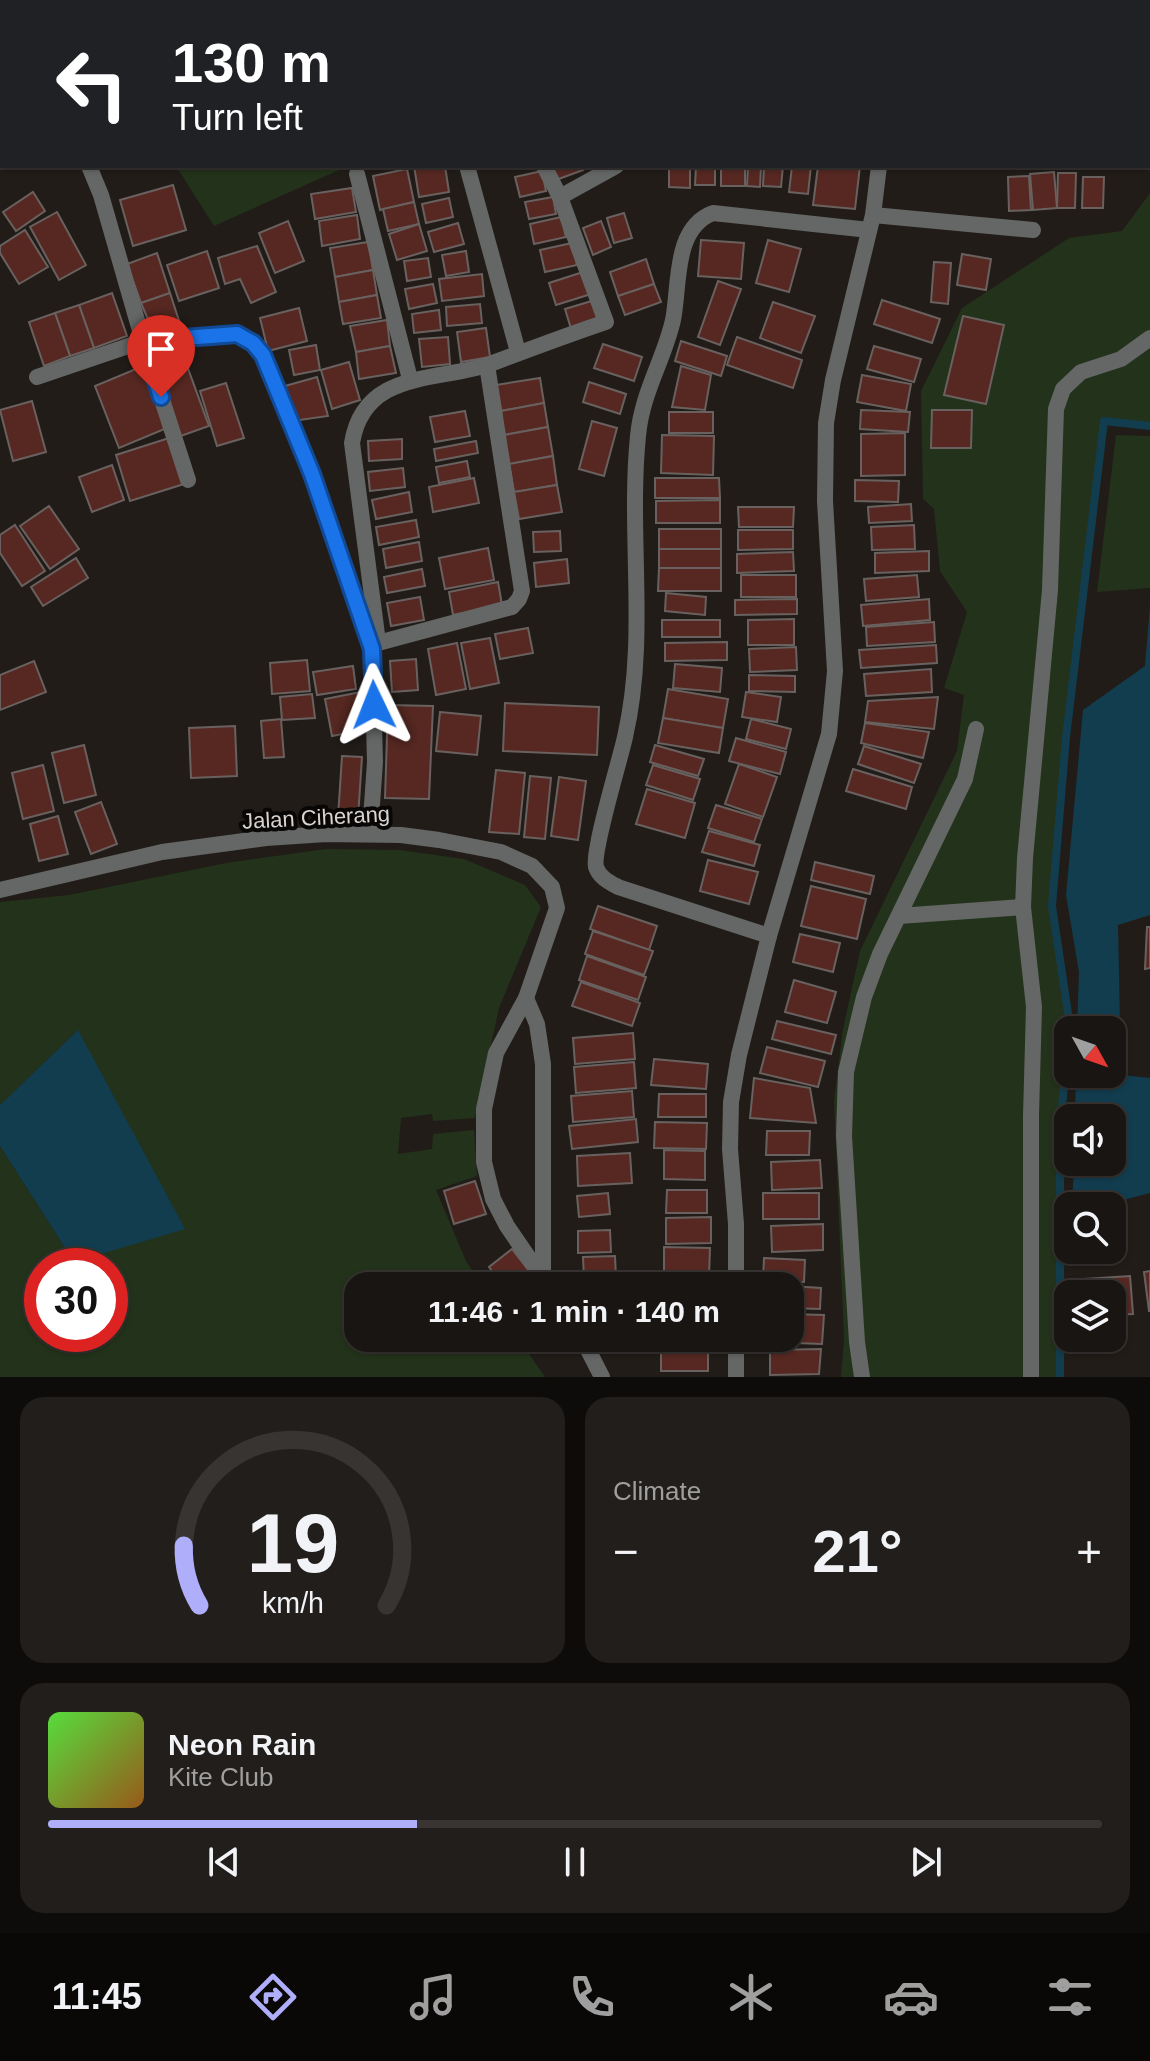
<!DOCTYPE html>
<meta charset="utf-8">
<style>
:root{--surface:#191512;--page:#221e1b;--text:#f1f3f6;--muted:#9f9f9f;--line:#373432;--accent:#afaefa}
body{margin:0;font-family:Arial,sans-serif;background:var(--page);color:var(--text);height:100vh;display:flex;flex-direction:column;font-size:30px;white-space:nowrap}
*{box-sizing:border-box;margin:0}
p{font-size:26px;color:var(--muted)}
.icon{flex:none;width:44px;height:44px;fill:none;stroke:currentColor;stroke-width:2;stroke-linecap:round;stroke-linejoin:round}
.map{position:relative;height:1377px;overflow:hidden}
.sheet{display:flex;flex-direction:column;gap:20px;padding:20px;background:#0e0c0a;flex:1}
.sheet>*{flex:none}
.banner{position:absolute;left:0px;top:0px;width:1150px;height:168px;box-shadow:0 2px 6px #0004,0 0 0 2px var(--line);background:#202124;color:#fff;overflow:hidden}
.needle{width:52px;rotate:130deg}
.buttons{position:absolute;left:1054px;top:1016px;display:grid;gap:16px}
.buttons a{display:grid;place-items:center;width:72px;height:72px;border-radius:16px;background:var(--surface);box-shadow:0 2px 6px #0004,0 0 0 2px var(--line);font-size:40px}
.speed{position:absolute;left:24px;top:1248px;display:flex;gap:16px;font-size:40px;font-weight:700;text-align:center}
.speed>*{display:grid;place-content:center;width:104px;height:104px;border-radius:50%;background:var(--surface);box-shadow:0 2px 6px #0004,0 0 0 2px var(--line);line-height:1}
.speed .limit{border:12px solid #d22;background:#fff;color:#111}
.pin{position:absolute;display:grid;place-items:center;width:68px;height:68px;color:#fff;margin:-82px -34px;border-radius:50% 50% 50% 0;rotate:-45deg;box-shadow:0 0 8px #0007}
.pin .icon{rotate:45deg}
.me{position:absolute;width:88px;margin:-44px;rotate:358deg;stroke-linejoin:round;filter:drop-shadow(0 0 6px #0008)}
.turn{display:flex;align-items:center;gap:28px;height:168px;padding:0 40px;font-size:36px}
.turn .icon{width:104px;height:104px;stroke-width:2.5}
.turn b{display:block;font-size:56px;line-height:68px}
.big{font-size:60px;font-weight:600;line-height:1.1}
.sheet .card{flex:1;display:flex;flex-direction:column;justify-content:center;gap:12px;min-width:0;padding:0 28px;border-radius:24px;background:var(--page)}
.sheet .dial{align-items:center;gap:0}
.dial svg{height:208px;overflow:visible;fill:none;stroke:var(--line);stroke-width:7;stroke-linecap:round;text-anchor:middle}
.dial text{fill:var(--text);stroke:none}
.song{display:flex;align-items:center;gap:24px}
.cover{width:96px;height:96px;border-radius:12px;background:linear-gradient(135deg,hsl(110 70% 55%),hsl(30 70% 35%))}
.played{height:8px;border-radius:4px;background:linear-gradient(90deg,var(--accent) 35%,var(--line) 35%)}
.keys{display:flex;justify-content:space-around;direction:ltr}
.heat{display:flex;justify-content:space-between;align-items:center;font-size:44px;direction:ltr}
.sheet .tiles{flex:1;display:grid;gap:20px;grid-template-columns:1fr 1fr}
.card:last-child{grid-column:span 2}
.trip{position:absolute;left:344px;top:1272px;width:460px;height:80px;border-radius:24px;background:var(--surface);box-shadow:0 2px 6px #0004,0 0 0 2px var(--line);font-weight:600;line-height:80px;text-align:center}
.tabs{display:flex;height:128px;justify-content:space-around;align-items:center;background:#0a0807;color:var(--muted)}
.tabs .icon{width:56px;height:56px}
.tabs .selected{color:var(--accent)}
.tabs b{font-size:36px;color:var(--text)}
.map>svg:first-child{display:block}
.green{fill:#23321a;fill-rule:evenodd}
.water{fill:#123d4f}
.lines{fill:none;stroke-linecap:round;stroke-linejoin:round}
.stream{stroke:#123d4f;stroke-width:8}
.building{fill:#562821;stroke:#69615f;stroke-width:2}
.minor{stroke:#646765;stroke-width:16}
.tertiary{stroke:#646765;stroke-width:16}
.route-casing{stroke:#114b97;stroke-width:20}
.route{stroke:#1a73e8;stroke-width:14}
.labels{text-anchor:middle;stroke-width:8;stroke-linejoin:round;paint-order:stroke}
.street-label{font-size:22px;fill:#d8d4d1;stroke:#090706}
</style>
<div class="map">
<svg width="1150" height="1377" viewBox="0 0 1150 1377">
<rect width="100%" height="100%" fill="#211c18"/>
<g class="green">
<path d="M160 0H497L158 2Z"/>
<path d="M598 0H1113L1115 2H600Z"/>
<path d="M176 166H348L214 226Z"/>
<path d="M1150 193V426L1104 421 1066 737 1052 906 1069 1020 1060 1135V1377H841L844 1339 834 1101 843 1029 860 951 957 751 964 695 944 688 967 612 940 571 934 509 923 499 921 391 962 308 1069 238 1122 231ZM963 317 1004 326 986 404 945 395ZM932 410H971V448H931Z"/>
<path d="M1116 435 1150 436V588L1097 592Z"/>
<path d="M326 849 400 850 464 859 525 885 541 907 499 1008 475 1118 433 1121 432 1114 401 1118 398 1154 432 1149 433 1134 474 1130 477 1176 436 1190 466 1261 483 1286H358V1338H518L545 1377H0V1146L74 1262 77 1031 0 1105V902L69 895 226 863ZM42 1266H110V1334H42Z"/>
</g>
<g class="water">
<path d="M1150 606V915L1118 925 1121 1075 1150 1078V1193L1101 1206H1072L1074 1162H1112V1118H1075L1076 1074H1112V1030H1077L1079 972 1066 895 1083 710 1145 666Z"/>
<path d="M78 1030 185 1229 74 1262 0 1146V1105Z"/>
</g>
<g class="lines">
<path class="stream" d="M1060 1377V1135L1069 1020 1052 906 1066 737 1104 421 1150 426"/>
</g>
<g class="building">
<path d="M414 166H445L449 192 419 197Z"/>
<path d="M551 166H582L583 170 556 180Z"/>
<path d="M669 166H690V188L669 187Z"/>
<path d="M696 166H715V185H695Z"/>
<rect x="721" y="166" width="24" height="20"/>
<path d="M748 166H761L760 187 747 186Z"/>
<path d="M764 166H783L781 187 763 186Z"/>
<path d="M792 166H811L808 194 789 192Z"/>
<path d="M818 166H860L855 209 813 205Z"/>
<path d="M407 169 414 202 380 210 373 176Z"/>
<path d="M542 171 546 191 520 197 515 177Z"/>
<path d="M1054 172 1057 208 1033 210 1030 174Z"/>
<path d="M1058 173H1076L1075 208H1057Z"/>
<path d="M1029 176 1031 210 1009 211 1008 177Z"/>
<path d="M1083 177H1104L1103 208H1082Z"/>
<path d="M173 185 186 230 133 246 120 200Z"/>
<path d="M352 188 356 212 315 219 311 194Z"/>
<path d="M33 192 45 211 16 231 3 212Z"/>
<path d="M553 197 556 214 529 219 525 202Z"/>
<path d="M449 198 453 217 426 223 422 204Z"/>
<path d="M414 202 419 224 388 231 383 209Z"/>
<path d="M57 212 86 265 59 280 30 227Z"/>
<path d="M624 213 632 238 614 243 607 218Z"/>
<path d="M357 215 360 239 322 246 319 221Z"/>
<path d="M561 217 566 237 534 244 530 224Z"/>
<path d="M288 221 304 261 275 273 259 233Z"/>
<path d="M601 221 611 247 593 255 583 228Z"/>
<path d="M458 223 464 244 434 252 428 232Z"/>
<path d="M419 224 427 251 397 260 389 234Z"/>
<path d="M25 230 48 267 19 284 0 253V246Z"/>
<path d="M701 240 744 243 741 279 698 276Z"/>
<path d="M768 240 801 249 789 292 756 283Z"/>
<path d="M368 242 373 270 335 277 330 248Z"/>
<path d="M572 243 577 265 545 272 540 250Z"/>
<path d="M257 246 276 292 251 303 240 279 225 284 218 258Z"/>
<path d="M207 251 219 288 179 301 167 265Z"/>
<path d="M466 251 469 272 446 276 442 255Z"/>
<path d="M157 253 170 293 141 303 127 264Z"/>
<path d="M962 254 991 259 986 290 957 285Z"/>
<path d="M428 258 431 277 407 281 404 261Z"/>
<path d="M646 259 654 284 618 296 610 272Z"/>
<path d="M934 262 951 263 948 304 931 302Z"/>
<path d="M373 270 377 295 339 302 335 277Z"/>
<path d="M583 272 591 294 556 305 549 283Z"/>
<path d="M482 274 484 296 442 301 439 279Z"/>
<path d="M718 281 741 289 720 345 698 337Z"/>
<path d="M433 284 437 303 409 309 405 289Z"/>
<path d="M654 284 661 302 625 315 618 296Z"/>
<path d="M112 293 127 336 94 348 79 305Z"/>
<path d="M170 293 183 333 156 338 141 303Z"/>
<path d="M377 295 381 318 343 324 339 302Z"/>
<path d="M595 300 602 322 572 332 565 309Z"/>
<path d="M882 300 940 319 932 343 874 324Z"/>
<path d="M773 302 815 316 801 353 760 338Z"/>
<path d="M480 304 482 323 447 326 446 307Z"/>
<path d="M79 305 94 348 70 356 55 313Z"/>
<path d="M299 308 307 341 268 351 260 318Z"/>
<path d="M439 310 441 330 414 333 412 314Z"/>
<path d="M55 313 70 356 44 366 29 322Z"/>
<path d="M963 316 1004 325 986 404 944 395Z"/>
<path d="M387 320 390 346 356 352 350 326Z"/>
<path d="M486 328 490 357 461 362 457 332Z"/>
<path d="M448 337 450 364 422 367 419 339Z"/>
<path d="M737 337 802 360 793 388 727 365Z"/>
<path d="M681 341 727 356 721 376 675 361Z"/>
<path d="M603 344 642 357 634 381 594 368Z"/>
<path d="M316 345 320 370 294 375 289 350Z"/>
<path d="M390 346 396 373 359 379 356 352Z"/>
<path d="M874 346 921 359 914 382 867 369Z"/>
<path d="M349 362 360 400 332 409 321 370Z"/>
<path d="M186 363 209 426 178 437 155 374Z"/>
<path d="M143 366 167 428 119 448 95 386Z"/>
<path d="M681 366 711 375 705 410 672 407Z"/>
<path d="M862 375 911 384 906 411 857 402Z"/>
<path d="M317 377 328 416 293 421 285 386Z"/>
<path d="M540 378 544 403 501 411 496 385Z"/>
<path d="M589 382 626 394 620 414 583 402Z"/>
<path d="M226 383 244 438 217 446 200 391Z"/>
<path d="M32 401 46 452 13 461 0 410Z"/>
<path d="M544 403 548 427 504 435 501 411Z"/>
<path d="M861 410 910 412 908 432 860 429Z"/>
<path d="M932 410H972L971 448H931Z"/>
<path d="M465 411 470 436 435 442 430 417Z"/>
<rect x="669" y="412" width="44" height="21"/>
<path d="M592 421 617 428 604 476 579 469Z"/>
<path d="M548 427 553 456 509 464 504 435Z"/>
<path d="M905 433V475L861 476V434Z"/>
<path d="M662 435 714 436 713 475 661 473Z"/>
<path d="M169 438 184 484 130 501 116 455Z"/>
<path d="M402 439V459L369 461 368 441Z"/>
<path d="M476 441 478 453 436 461 434 449Z"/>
<path d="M553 456 557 485 514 492 509 464Z"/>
<path d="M467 461 470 477 439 483 436 467Z"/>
<path d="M112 465 124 500 92 512 79 477Z"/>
<path d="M403 468 405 487 370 491 368 472Z"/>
<path d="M474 478 479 503 433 512 429 487Z"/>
<path d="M655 478H719L720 498H655Z"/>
<path d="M855 480 899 481 898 502 855 501Z"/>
<path d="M557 485 562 512 519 519 514 492Z"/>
<path d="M409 492 412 512 376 519 372 500Z"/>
<path d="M720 500V523H656V501Z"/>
<path d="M911 504 912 521 869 523 868 507Z"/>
<path d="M49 506 79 549 50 569 20 526Z"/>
<path d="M738 507H794L793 527H739Z"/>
<path d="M416 520 419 537 379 545 376 527Z"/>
<path d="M15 525 45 571 22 586 0 553V535Z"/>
<path d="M914 525 915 549 872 550 871 527Z"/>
<rect x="659" y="529" width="62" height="20"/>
<path d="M738 530H793V549L738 550Z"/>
<path d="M560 531 561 551 534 552 533 532Z"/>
<path d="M419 542 422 561 386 568 383 549Z"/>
<path d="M488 548 494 580 445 589 439 558Z"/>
<rect x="659" y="549" width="62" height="19"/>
<path d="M929 551V571L875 573V553Z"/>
<path d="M793 552 794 571 737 573V554Z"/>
<path d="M76 558 88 578 43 606 31 587Z"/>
<path d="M567 559 569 583 536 587 534 563Z"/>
<path d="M659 568H721V591H658Z"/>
<path d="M422 569 425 586 387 593 384 577Z"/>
<rect x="741" y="575" width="55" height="22"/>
<path d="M917 575 919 597 866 601 864 579Z"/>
<path d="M498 582 502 605 453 615 449 592Z"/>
<path d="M666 593 706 597 705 615 665 611Z"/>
<path d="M420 597 424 620 391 626 387 603Z"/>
<path d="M797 599V614L735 615V600Z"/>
<path d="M929 599 930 620 863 626 861 605Z"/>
<path d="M794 619V645H748V620Z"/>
<rect x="662" y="620" width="58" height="17"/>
<path d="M934 622 935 642 867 646 866 627Z"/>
<path d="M528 628 533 653 500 659 495 634Z"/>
<path d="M490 638 499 683 470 689 461 643Z"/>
<path d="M727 642V660L665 661V643Z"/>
<path d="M457 643 466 689 436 695 428 649Z"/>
<path d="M936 645 937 663 861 668 859 650Z"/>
<path d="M796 647 797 670 750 672 749 649Z"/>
<path d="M416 659 418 690 392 692 390 661Z"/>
<path d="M307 660 310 691 272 694 270 663Z"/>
<path d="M34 661 46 692 0 710V675Z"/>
<path d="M675 664 722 668 720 692 673 688Z"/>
<path d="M353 666 356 689 317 695 313 672Z"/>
<path d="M931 669 932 692 866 696 864 674Z"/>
<path d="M749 675 795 676V692L749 691Z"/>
<path d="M668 689 728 699 723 728 663 718Z"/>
<path d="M361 692 368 729 332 736 325 699Z"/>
<path d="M746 692 781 697 777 722 742 717Z"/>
<path d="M312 694 315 718 282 720 280 697Z"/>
<path d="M938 697 934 729 865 722 868 701Z"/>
<path d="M505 703 599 707 597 755 503 751Z"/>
<path d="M388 705 433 706 429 799 385 798Z"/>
<path d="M440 712 481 716 477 755 436 751Z"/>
<path d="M663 718 723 728 719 753 658 743Z"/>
<path d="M281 719 284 757 264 758 261 721Z"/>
<path d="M751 719 791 729 786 749 746 739Z"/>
<path d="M865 723 929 732 923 758 861 743Z"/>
<path d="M235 726 237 776 191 778 189 728Z"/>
<path d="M736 738 786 752 780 774 729 761Z"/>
<path d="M84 745 96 795 64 803 52 753Z"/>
<path d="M655 745 704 759 698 776 650 762Z"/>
<path d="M864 746 921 764 914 783 858 764Z"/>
<path d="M342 756 362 757 358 818 338 817Z"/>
<path d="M739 764 777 777 763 817 725 804Z"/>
<path d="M43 765 54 811 23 819 12 773Z"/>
<path d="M653 765 700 779 693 800 646 785Z"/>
<path d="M853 769 912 787 906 809 846 791Z"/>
<path d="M496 770 525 773 519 834 489 832Z"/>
<path d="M530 776 551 778 545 839 524 837Z"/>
<path d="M559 777 586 781 578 840 551 836Z"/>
<path d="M647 789 695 803 685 838 636 824Z"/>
<path d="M101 802 117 844 91 854 75 812Z"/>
<path d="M716 805 762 819 754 842 708 828Z"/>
<path d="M58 816 68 854 39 861 30 824Z"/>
<path d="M709 831 760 845 754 866 702 852Z"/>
<path d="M708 860 758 872 749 904 700 891Z"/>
<path d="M815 862 874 876 870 894 811 880Z"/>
<path d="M811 886 866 899 857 939 801 926Z"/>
<path d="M598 906 657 926 649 950 590 929Z"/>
<path d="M1147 927H1150V968L1145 969Z"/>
<path d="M593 931 653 951 644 975 585 954Z"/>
<path d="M800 934 840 943 833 972 793 962Z"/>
<path d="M587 956 646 977 638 1000 579 980Z"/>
<path d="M794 980 836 992 827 1023 785 1012Z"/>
<path d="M581 982 640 1003 632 1026 572 1006Z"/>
<path d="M777 1021 836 1035 831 1054 772 1039Z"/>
<path d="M633 1033 635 1059 575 1064 573 1038Z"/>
<path d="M767 1047 825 1061 818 1087 760 1073Z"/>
<path d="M654 1059 708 1064 706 1089 651 1085Z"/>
<path d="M634 1062 636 1088 576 1093 574 1067Z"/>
<path d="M754 1078 810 1088 816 1123 750 1118Z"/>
<path d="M632 1091 634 1117 573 1122 571 1096Z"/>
<path d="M659 1094H706V1117H658Z"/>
<path d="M636 1119 638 1142 572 1149 569 1126Z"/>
<path d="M655 1122 707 1123 706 1149 654 1148Z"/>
<path d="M767 1131H810L809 1155H766Z"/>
<path d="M664 1150 705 1151V1180L664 1179Z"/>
<path d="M630 1153 632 1183 578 1186 577 1156Z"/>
<path d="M820 1160 822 1188 772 1190 771 1162Z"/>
<path d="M475 1181 486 1214 454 1224 444 1191Z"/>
<path d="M667 1190H707V1213H666Z"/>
<path d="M608 1193 610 1214 579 1217 577 1196Z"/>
<rect x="763" y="1193" width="56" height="26"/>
<path d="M711 1217V1243L666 1244V1218Z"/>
<path d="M823 1224V1250L772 1252 771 1226Z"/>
<path d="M610 1230 611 1252 578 1253V1231Z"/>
<path d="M664 1247 710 1248 709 1277 664 1276Z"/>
<path d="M512 1249 530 1272 511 1286H503L489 1267Z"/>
<path d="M615 1256 616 1278 584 1279 583 1257Z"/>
<path d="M764 1258 805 1260 804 1282 763 1280Z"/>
<path d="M1150 1271V1311H1149L1144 1272Z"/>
<path d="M1130 1276 1133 1314 1112 1315V1294H1086L1085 1279Z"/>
<path d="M790 1286 821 1288 820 1309 790 1308Z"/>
<path d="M790 1314 824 1315 822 1344 768 1342V1338H790Z"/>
<path d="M627 1338H645V1351L627 1352Z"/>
<path d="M666 1338H709V1349L665 1348Z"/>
<path d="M821 1349 819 1374 770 1375V1350Z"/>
<rect x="661" y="1351" width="47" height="20"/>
</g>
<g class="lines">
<g class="minor">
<path d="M598 0 600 2"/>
<path d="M1113 0 1115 2"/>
<path d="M0 24 2 27"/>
<path d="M89 166 101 195 143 341 188 480"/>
<path d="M467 166 518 352"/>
<path d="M357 174 410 379"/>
<path d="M560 197 616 166"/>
<path d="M873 215 1033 230"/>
<path d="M37 377 143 341 237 334 253 343 263 355 312 474 372 649 375 762 370 833"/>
<path d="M378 642 352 443C364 369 439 382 490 364 528 350 567 335 606 322L560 197 544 166"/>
<path d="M372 649 378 643 512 607 519 599 522 591 487 365"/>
<path d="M899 916 1023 907"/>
<path d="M769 936 618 887C609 882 599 877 596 867 592 851 620 760 625 737 648 638 628 536 638 436 642 392 664 360 673 320 680 285 673 228 713 213L869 230"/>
<path d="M526 998 537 1024 543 1064V1278"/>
<path d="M736 1286V1224L730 1149 731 1102 739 1055 769 936 829 734 835 671 825 501 826 423 833 380 873 215 879 166"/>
<path d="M736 1338V1377"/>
<path d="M862 1377 857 1342 844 1136 846 1072 864 997 880 954 965 779 976 729"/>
<path d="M1031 1377V1116L1034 1007 1023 907 1025 858 1050 590 1056 409 1063 389 1081 372 1121 359 1150 338"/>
</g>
<g class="tertiary">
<path d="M0 890 162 852 266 838 326 834 401 835 439 840 501 852 532 866 552 887 557 908 526 998 496 1053 484 1109V1162L493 1199 507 1226 548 1286"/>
<path d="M582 1338 602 1377"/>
</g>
</g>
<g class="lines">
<g class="route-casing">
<path id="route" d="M161 397 143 341 237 334 253 343 263 355 312 474 372 649 374 705"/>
</g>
<use href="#route" class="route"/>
</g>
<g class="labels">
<g class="street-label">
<text transform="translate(316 817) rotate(-3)" y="8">Jalan Ciherang</text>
</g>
</g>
</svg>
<div class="buttons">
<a><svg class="needle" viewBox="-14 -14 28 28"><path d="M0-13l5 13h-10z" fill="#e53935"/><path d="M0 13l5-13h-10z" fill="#9f9f9f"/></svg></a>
<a><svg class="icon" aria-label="sound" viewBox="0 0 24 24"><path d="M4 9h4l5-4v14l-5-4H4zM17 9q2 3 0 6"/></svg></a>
<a><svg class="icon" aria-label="search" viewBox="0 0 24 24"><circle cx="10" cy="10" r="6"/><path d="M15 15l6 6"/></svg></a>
<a><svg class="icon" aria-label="layers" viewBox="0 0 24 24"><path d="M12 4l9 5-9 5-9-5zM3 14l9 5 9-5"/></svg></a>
</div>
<div class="speed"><div class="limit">30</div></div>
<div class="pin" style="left:161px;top:397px;background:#d93025"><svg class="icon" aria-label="arrive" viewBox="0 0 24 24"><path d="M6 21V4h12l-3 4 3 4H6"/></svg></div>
<svg class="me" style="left:374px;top:705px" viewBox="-20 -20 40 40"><path d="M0-17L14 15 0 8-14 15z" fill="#1a73e8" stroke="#fff" stroke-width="4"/></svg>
<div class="trip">11:46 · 1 min · 140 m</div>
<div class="banner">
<div class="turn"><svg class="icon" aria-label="left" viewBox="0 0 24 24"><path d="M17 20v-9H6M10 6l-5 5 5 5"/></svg><div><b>130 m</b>Turn left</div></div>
</div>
</div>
<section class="sheet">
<div class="tiles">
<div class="card dial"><svg viewBox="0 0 100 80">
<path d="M14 69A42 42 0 1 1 86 69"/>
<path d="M14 69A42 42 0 0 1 8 46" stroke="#afaefa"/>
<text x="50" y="56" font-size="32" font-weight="700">19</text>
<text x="50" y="72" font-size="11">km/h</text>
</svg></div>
<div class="card"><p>Climate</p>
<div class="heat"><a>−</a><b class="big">21°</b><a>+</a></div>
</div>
<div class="card">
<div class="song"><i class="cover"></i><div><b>Neon Rain</b><p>Kite Club</p></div></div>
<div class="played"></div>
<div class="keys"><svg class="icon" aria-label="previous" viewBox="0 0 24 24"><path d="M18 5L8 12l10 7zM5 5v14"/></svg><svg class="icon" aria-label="pause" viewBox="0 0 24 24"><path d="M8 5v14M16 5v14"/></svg><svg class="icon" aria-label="next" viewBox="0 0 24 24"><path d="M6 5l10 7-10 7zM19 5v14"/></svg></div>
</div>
</div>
</section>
<nav class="tabs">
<b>11:45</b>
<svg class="icon selected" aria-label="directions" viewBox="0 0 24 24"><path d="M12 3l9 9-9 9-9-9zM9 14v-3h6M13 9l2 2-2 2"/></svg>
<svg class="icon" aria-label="music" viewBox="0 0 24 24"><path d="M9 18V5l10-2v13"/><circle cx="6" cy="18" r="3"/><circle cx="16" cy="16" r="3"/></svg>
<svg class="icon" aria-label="phone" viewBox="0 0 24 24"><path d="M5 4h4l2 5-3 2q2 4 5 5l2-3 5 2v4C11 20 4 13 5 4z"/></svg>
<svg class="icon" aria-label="climate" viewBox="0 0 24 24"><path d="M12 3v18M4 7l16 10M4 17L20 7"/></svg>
<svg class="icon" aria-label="car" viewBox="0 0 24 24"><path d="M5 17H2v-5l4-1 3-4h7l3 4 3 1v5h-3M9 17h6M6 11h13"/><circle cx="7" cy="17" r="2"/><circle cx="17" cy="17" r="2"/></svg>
<svg class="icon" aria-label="filters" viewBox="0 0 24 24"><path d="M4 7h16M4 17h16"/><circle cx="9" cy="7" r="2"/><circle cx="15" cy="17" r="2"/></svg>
</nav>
